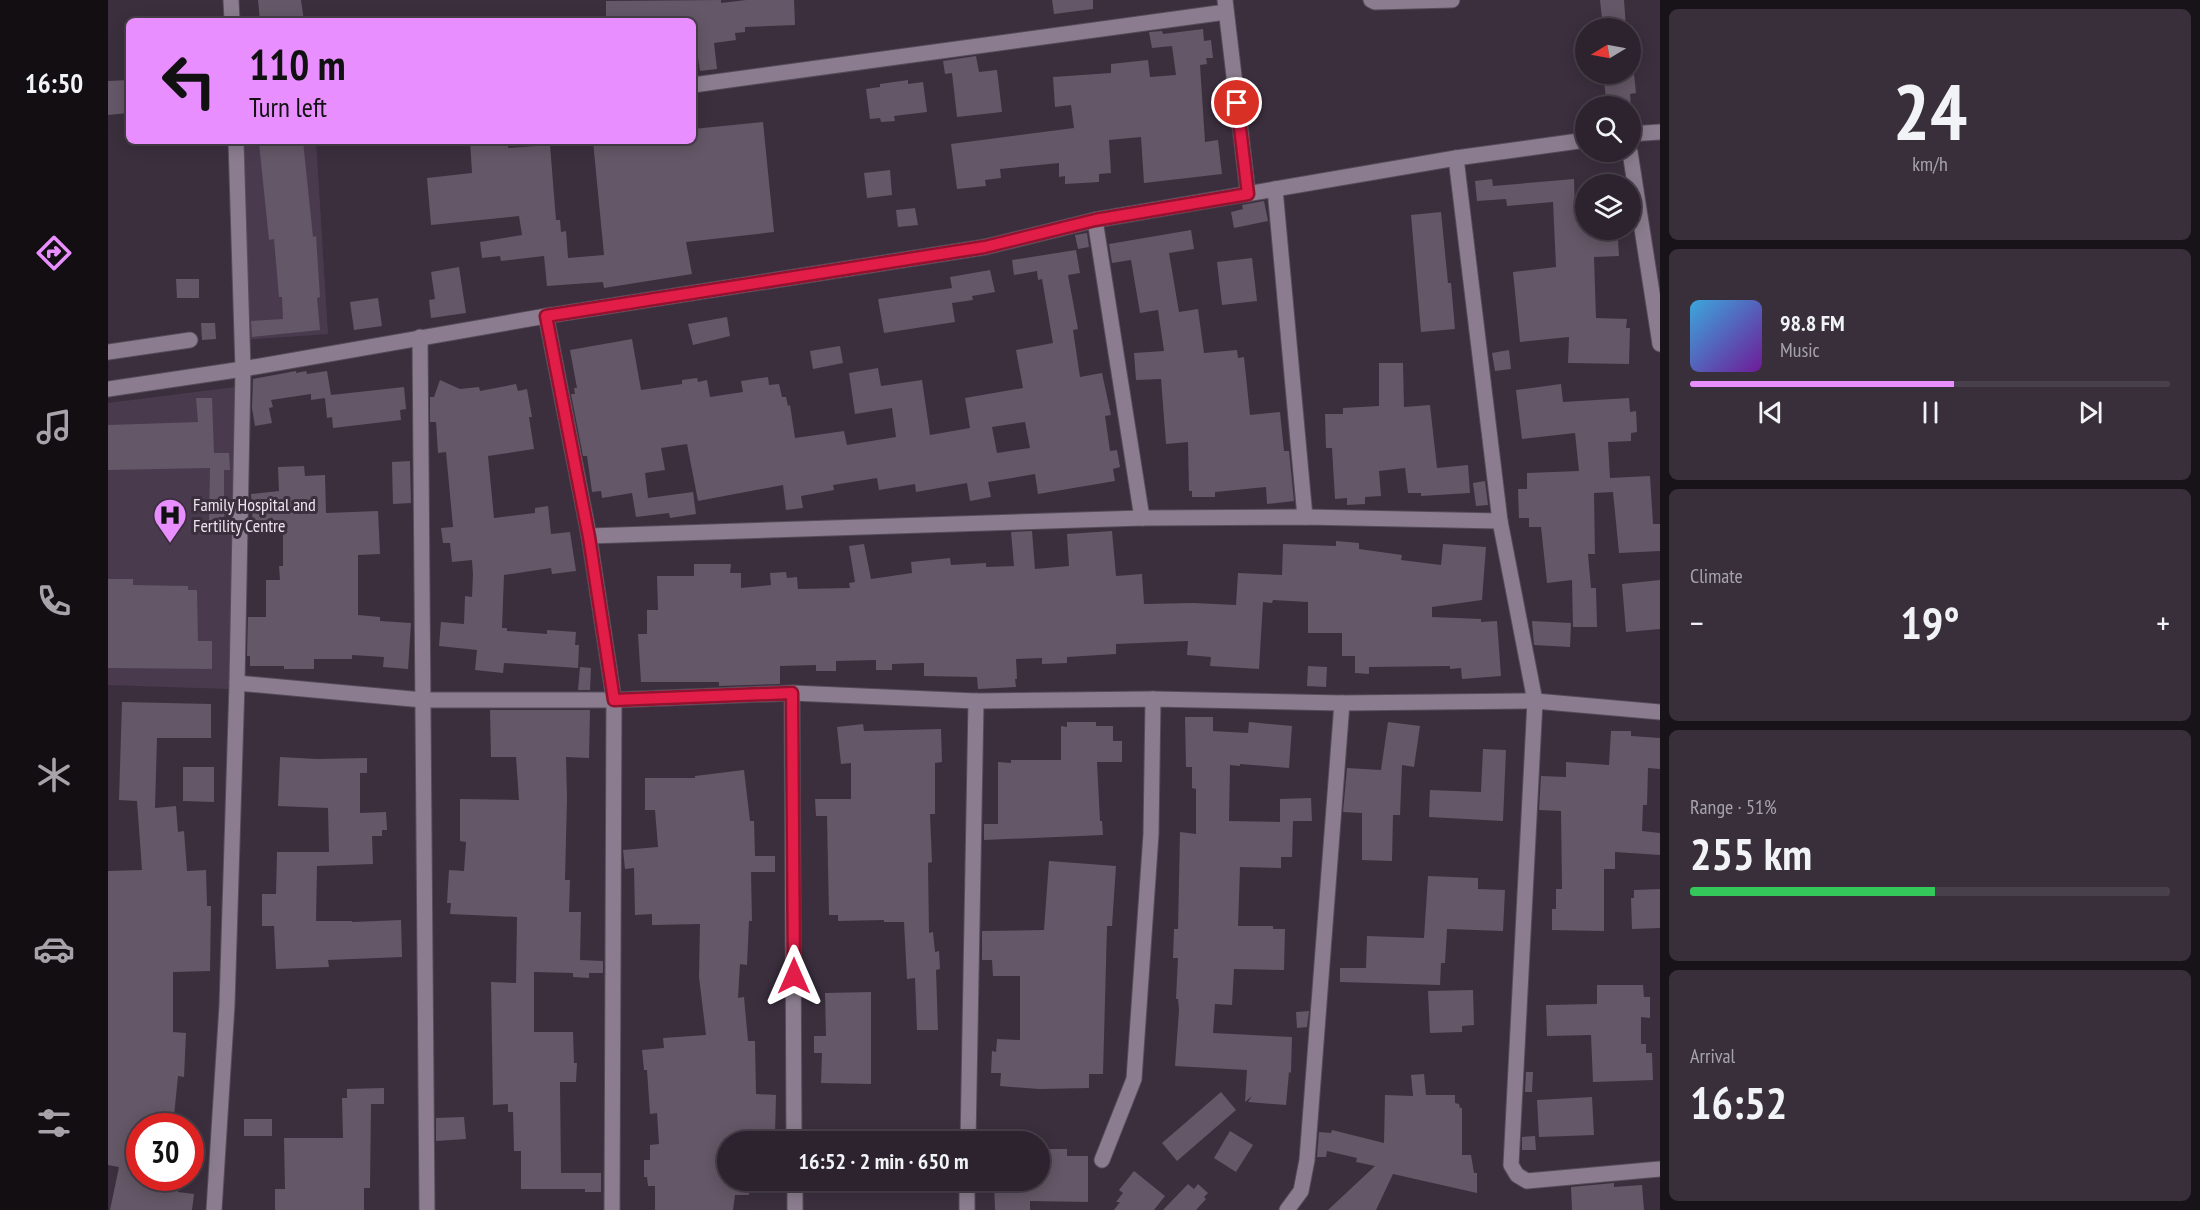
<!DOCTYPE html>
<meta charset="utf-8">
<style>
:root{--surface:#2c232e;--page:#382f3a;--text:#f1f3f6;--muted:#a6a4aa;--line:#48404a;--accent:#e98efe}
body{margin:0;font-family:"PT Sans Narrow",sans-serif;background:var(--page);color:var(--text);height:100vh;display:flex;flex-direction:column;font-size:22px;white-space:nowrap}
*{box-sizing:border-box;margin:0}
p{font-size:20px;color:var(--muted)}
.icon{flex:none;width:33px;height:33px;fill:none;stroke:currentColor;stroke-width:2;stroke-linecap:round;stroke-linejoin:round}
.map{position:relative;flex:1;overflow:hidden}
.side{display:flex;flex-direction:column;gap:9px;padding:9px;background:#181319;width:540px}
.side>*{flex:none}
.guide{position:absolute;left:18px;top:18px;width:570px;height:126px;border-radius:9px;box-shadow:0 3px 15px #0003,0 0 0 2px var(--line);background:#e98efe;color:#111;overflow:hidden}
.needle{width:39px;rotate:260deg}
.controls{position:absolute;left:1467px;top:18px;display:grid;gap:12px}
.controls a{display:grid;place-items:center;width:66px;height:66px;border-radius:50%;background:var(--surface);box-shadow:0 3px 15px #0003,0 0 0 2px var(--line);font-size:30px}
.speed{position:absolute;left:18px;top:1113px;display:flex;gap:12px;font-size:30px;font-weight:700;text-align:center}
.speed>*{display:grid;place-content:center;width:78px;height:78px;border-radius:50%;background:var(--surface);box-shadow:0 3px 15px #0003,0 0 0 2px var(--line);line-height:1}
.speed .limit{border:9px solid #d22;background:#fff;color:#111}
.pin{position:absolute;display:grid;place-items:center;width:51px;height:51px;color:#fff;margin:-26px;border:3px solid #fff;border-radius:50%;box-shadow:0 2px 6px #0007}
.me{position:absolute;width:66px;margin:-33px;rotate:0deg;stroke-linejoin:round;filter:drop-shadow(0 0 4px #0008)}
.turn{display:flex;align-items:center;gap:21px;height:126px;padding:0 24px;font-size:27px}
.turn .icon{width:78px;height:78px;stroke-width:2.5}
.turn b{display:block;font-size:42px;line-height:51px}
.big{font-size:45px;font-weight:800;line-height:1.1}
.side .card{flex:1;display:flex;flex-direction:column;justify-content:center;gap:9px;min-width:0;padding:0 21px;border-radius:9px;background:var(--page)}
.side .dial{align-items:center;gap:0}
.dial b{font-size:78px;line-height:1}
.song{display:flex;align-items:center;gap:18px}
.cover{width:72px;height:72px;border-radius:9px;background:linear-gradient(135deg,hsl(200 70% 55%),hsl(280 70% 35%))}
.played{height:6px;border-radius:3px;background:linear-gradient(90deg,var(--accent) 55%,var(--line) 55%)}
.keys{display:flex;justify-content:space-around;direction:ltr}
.heat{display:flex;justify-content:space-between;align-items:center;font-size:33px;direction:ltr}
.charge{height:9px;border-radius:4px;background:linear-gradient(90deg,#34c759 51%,var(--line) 0)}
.trip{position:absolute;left:609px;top:1131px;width:333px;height:60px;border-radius:30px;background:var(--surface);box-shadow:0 3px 15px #0003,0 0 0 2px var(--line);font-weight:800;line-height:60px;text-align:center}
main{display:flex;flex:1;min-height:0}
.menu{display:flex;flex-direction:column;width:108px;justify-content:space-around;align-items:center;background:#120e12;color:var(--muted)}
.menu .icon{width:42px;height:42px}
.menu .selected{color:var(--accent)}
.menu b{font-size:27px;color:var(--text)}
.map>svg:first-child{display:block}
.built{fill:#4a3a4e}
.building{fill:#645767;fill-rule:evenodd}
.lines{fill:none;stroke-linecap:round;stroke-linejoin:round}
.minor-casing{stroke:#564c59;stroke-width:17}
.minor{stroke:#8b7d8f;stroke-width:15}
.route-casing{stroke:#92132f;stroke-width:15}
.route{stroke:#e11d48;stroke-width:10}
.labels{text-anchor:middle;stroke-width:6;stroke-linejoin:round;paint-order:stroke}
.poi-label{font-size:18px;fill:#ebe3ed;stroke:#3b2f3e;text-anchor:start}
</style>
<main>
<nav class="menu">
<b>16:50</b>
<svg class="icon selected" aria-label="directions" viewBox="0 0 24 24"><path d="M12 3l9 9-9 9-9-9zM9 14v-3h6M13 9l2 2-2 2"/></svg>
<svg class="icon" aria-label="music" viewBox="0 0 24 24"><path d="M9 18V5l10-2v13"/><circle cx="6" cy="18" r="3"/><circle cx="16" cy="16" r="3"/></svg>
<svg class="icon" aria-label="phone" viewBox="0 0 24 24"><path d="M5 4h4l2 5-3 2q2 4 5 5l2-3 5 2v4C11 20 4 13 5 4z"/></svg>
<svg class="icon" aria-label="climate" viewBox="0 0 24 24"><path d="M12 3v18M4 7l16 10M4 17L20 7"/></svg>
<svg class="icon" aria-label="car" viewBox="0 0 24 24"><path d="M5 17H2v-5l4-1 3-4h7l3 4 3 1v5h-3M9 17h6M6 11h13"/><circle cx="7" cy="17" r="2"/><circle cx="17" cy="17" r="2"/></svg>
<svg class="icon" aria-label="filters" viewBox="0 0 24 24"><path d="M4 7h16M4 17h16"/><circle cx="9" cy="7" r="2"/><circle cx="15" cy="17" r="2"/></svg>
</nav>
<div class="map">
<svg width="1552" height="1210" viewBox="0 0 1552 1210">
<rect width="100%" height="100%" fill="#3b2f3e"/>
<g class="built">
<path d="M130 141H208L220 334 135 340Z"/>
<path d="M127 387 121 689 0 685V403Z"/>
</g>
<g class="building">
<path d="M150 0H193L196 21H152Z"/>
<path d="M613 0V3L638 0H686L687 25 637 27V32L627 33 628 40 606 43 609 69 592 71 590 58 585 59V21H498V1Z"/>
<path d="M944 0H985V9L946 14Z"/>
<path d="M1492 0H1516L1518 28H1495Z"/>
<path d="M1095 29 1096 41 1103 40 1105 58H1098L1099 64 1092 65 1097 142 1110 140 1114 174 1036 183 1033 137 1001 140 1003 173 991 174V182L957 184V176L951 177V163L892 169 893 178 877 180 878 186 849 189 843 144 966 128 963 105 947 107 945 77 1003 73V64L1040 60 1042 77 1068 75 1064 46 1044 48 1041 32 1054 31 1055 34Z"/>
<path d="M868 56 871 72 889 70 894 112 849 117 844 73 837 74 835 61Z"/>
<path d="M1495 74H1526L1528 93 1522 94 1523 105 1499 106Z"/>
<path d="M21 80V113L0 115V81Z"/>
<path d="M800 80V84L815 82 819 112 786 116 787 121 773 122 772 118 762 119 758 89 772 87V84Z"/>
<path d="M655 122 666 232 578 242 584 274 496 288 495 282 439 286 436 256 393 261 392 256 374 258 372 242 414 235 411 216 323 225 319 178 364 173 362 141H400V148L442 145 448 220H452L453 232 458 231 460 258 496 255 485 141H585V129Z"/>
<path d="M173 141H195L205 237 208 236 212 297 209 298 212 330 144 337 143 321 175 319 174 297H171L166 239 161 240 151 143Z"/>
<path d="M782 170 784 195 759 198 756 173Z"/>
<path d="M1384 179 1385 186 1466 179 1467 210H1476L1477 232 1507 231V239H1510L1511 256 1486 257 1488 318 1519 319 1518 328H1522L1521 364 1460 363 1461 337 1412 342 1405 272 1448 267 1445 202 1399 206 1398 199 1369 201 1367 181Z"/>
<path d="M1156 201 1160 221 1126 228 1123 212 1135 209 1134 205Z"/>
<path d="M807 208 810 225 790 227 788 210Z"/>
<path d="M1333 212 1340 283H1343L1347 329 1313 332 1303 215Z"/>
<path d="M1083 230 1086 249 1061 253 1071 312 1090 309 1096 353 1129 350 1130 358 1136 357 1142 415 1172 412 1176 451H1181L1186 501 1159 504 1158 487 1107 492V497H1084V491H1081L1080 442 1058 444 1053 379 1028 380 1026 353 1056 351 1050 310 1032 313 1023 260 1004 263 1001 244Z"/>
<path d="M979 233 981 247 970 249 967 235Z"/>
<path d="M968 250 972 273 960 275 970 329 965 330 972 377 994 373 1003 415 997 416 1002 451 1009 450 1012 467 1005 469 1007 481 930 494 927 474 880 482 883 497 862 501 859 483 808 492 807 484 771 490 769 478 725 485 726 490 693 496 695 508 678 510 675 485 590 501 579 444 553 448 557 470 537 473 540 498 585 492 588 514 562 518 561 513 528 517 524 493 494 498 493 491 484 492 479 456H475L463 394H467L466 388H469L462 350 524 339 533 390 574 384V380L589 378 590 382 599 380 602 397 635 392 633 381 660 377 661 385 671 384 674 397H678L680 406 682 405 687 438 736 431 739 445 788 437 784 408 747 414 741 373 770 368 773 386 814 380 822 435 862 428 857 398 915 388 908 350 945 343 934 279 930 280 929 271 906 275 904 260ZM917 422 922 448 889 453 884 427Z"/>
<path d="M1144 258 1149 301 1114 305 1109 262Z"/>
<path d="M351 267 358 313 323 318 321 300 327 299 323 272Z"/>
<path d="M882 270 887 292 864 296 865 300 844 303 847 322 776 333 770 299 844 288 842 277Z"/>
<path d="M68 279H91V298H69Z"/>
<path d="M270 298 274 326 246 330 242 302Z"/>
<path d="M619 317 622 336 585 345 580 324Z"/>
<path d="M93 323H107L108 339 94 340Z"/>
<path d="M732 346 735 363 705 369 702 351Z"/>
<path d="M1401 350 1403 369 1387 371 1384 353Z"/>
<path d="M1271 363H1295L1296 407 1322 405 1329 468 1360 465 1362 493 1313 496V493H1300L1297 468 1271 471 1273 496 1257 497V504L1239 505V498L1227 499 1224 448H1218L1217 414H1235V408L1271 406Z"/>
<path d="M188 371V373L198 371 199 374 219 371 223 395 296 387 298 409 292 410 293 420 225 428 224 417 219 418 217 398 203 400V394L163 400 165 407 161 408 164 423 147 426 144 408 145 379Z"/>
<path d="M332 380 352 389 371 387 372 391 408 384 410 391 419 389 424 417H421L426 449 380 456 386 518 427 513V508L440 506 443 534 462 532 468 571 444 574 443 568 396 575 394 628H399V631L439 634V630L468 632 467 645H471L470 668 396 663 395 673 367 670 369 650 331 646 333 622 356 624 357 596 364 597 365 574 364 560 344 562 342 543H335L333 528 345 527 338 452 330 453 328 422H322V397H326Z"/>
<path d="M1453 384 1455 402 1521 398 1522 412 1528 411 1529 432 1523 433V441L1500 442 1502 478 1542 476 1545 524H1552V551L1511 553 1505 492 1486 493 1487 554H1480L1483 588H1488L1489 627H1465L1464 580 1439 583 1433 527H1421V518H1411L1410 489H1419V473L1471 471 1467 433 1414 439 1408 390Z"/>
<path d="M88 398H104L106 453H121L122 470H116V523L101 522 102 468 0 470V425L90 422Z"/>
<path d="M302 461 303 503 285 504 284 462Z"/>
<path d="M196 466 197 476 217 475 218 513 270 511 272 554 250 555V615L272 617V621L303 623 300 669 275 667 276 657 244 655V659H206V669H176V666H142V656H139L140 617H158V580H172L171 566H175V526L145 529 143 494 171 491 170 467Z"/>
<path d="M1377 481 1380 505 1368 506 1365 483Z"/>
<path d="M924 531 927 569 961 566 959 534 1004 531 1008 576 1034 574 1036 604 1085 603 1128 605 1130 573 1174 575 1175 544 1228 546V541L1251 543V549L1294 555 1293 560 1333 565 1335 544 1378 547 1374 600 1324 607V617L1373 619V622L1389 621 1393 676 1354 679 1353 668 1342 669V666L1261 667V674L1247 673V656H1234V633H1200V602L1165 600 1164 603 1155 602 1151 669 1102 666 1103 657 1079 655 1080 641 1008 644V654L959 657V663L934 664V658L908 659 909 679H907L908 687 870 689 869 677 816 676V663L784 664V670H768V660L728 661V671H708V665L672 666V684L611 686V682H533L530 634H539V610H550L549 576H586V564H623L622 573H633V588L663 585 662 573 678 572 679 578 689 577 690 589 742 588 741 583 747 582 741 546 756 544 763 579 804 573 803 562 842 558 843 565 878 563V567L906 566 903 532Z"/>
<path d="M0 579H25V585L80 586V590H89L90 641H104V669L0 668Z"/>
<path d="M1552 580V629L1518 632 1514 584Z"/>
<path d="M1424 621 1463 623 1462 647 1426 645Z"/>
<path d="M1200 666 1219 667 1218 687 1199 686Z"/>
<path d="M472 667 483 668 482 690H470Z"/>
<path d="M14 702 103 704V738H49L47 808 68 806 70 832 76 831 79 871 98 870 99 906H103L102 971 65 972V1032L78 1033 76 1077 70 1076 65 1126H32V1178H70V1192L86 1194 84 1210H2L11 1167 0 1165V871L34 870 29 801 11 800Z"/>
<path d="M382 710H482L481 758 458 757 459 798 457 880H462L461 912H473L472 960 495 961V973H481V978L465 977V973L426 972V1032H465L466 1063H469L468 1082H452L453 1173H493V1192H477V1189H413V1151H406L405 1112H400V1104L385 1105 383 982 408 983 409 917 342 914 343 903H339L341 870 356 871 358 842 352 841V799L411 800 408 757H383Z"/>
<path d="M1077 717H1105V731L1140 733 1141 722 1184 726 1181 768 1132 764V766L1122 765 1121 821 1172 822V799L1203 798 1204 821H1185L1184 857H1173V868L1132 867 1130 926H1165V929H1177L1176 970 1126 969 1124 1005 1107 1004 1105 1033 1184 1037 1183 1073 1181 1072 1178 1105 1140 1102 1144 1096 1137 1102 1139 1070 1067 1066 1071 1010 1070 999H1068L1070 958H1065L1066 929H1070L1072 832 1088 834V789L1084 788V767H1078Z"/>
<path d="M959 722H988V726H1005V741H1014V762H989L992 821H994L995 835 876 840V824H890V762L903 763V760H953V726L959 727Z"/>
<path d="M1280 722 1312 726 1306 767 1294 765 1292 815H1285L1284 861 1254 860V813L1235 812 1239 768 1273 770Z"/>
<path d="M755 724 756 731 833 729 834 762 827 763V814H822L824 862 820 863 821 933 825 932 827 952 831 951 832 969 828 970 830 1030H809L807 978 799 979 796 922H776V920L730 921V915H721L719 816H708L707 799H743V763L733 764 729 727Z"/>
<path d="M1503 731H1523V736L1552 738V769L1540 768 1539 805H1535L1534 831 1552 833V855L1507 852V869H1496V931L1444 930V909H1448V889H1454L1453 811 1431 810 1433 776 1458 777V762L1501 765Z"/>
<path d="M1375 749 1398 750 1395 821 1321 817 1322 790 1373 792Z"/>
<path d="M172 757 209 759 259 758V773H252V813L278 812 279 830H274V836H264L265 864 209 866 208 921H244V922L293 920 294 957 220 960 221 967 168 969 166 926H154V894H168L169 852H221L220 808 170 806Z"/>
<path d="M75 767H106V802L75 801Z"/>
<path d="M636 770 642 821H646L647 856H667V872H643L644 921H641L639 965 632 964 630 998 636 997 640 1041H647L648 1094 668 1095 667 1134 648 1133V1139L627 1138V1142H620V1180H641V1195H627L625 1210H547V1186H540L539 1177H536V1160H542V1145L551 1144 549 1113 542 1114 539 1070H536L534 1050 556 1048 555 1038 598 1035 591 977 592 924 544 925V914L527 915 526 868 517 869 515 850 550 847 547 810H537V778H587V776Z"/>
<path d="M941 861 1008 866 1004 926H999L995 1074H981V1088L931 1089 892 1086 893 1073H883L884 1051 888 1052 889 1039 912 1040V976H885L884 960H874V931L936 930Z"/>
<path d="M1320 876 1370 878V889L1397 890 1395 931 1339 929 1337 963H1333L1332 985 1232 982V968H1258L1259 936 1316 938Z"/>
<path d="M1552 889V928L1524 929 1523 898H1526V890Z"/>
<path d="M1489 985H1535L1536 997H1542V1018L1533 1017V1044H1538V1053H1544L1545 1080 1485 1082 1483 1035 1439 1036 1438 1005 1489 1004Z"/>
<path d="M1365 990 1366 1025 1354 1026V1032L1322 1033 1320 991Z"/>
<path d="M763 992V1084L713 1083 714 1053H706V1036H718L717 993Z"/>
<path d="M1201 1011 1199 1027 1189 1028 1188 1012Z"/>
<path d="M1418 1072H1425L1424 1092H1417Z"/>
<path d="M1316 1074 1318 1095H1347V1103L1351 1104 1352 1108H1354V1155H1363L1366 1173H1369V1193L1285 1174 1268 1210H1220L1267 1166 1248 1162 1249 1158 1219 1151 1218 1157H1209L1211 1132 1223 1133 1224 1130 1276 1143 1277 1095 1305 1096 1303 1075Z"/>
<path d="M276 1088V1104H263L262 1188H256V1210H167V1189H177L176 1138H235L234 1098H239V1089Z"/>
<path d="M1113 1092 1128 1110 1069 1161 1054 1143Z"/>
<path d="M1484 1097 1486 1135 1431 1137 1429 1100Z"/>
<path d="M356 1117 358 1139 328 1141V1118Z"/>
<rect x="136" y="1119" width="28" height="17"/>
<path d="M1122 1131 1145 1145 1128 1172 1106 1158Z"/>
<path d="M1427 1136 1428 1150H1414V1137Z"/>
<path d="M932 1149H959V1156H980V1202L922 1201V1210H887L886 1180H932Z"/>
<path d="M1026 1171 1057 1196 1046 1210H1006L1012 1202H1008L1015 1193 1011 1190Z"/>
<path d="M1506 1183V1187L1534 1185 1536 1210H1464L1463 1187Z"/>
<path d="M1080 1184 1086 1189 1090 1184 1100 1193 1096 1197 1098 1199 1088 1210H1055Z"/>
</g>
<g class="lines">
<g class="minor-casing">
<g id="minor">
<path d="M123 0 124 21"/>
<path d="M1117 0 1140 194"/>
<path d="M1263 0 1267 2 1344 0"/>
<path d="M585 85 1118 12"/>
<path d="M1522 134 1552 132"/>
<path d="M1522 152 1552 344"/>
<path d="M1348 158 1392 521 1427 701 1403 1165 1409 1175 1419 1181 1552 1169"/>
<path d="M1167 189 1197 517"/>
<path d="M987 220 1034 518"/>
<path d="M438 316 481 536 506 700 504 1210"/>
<path d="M312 337 319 1210"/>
<path d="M0 352 82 340"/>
<path d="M0 389 135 369 438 316 877 247 987 220 1348 158 1478 140"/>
<path d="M481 536 1034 518 1197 517 1392 521"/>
<path d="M129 683 315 700H506L684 693 686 1142"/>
<path d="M684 693 868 701 1045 699 1234 703 1427 701 1552 712"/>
<path d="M860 1142 868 701"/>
<path d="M994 1160 1026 1079 1043 834 1045 699"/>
<path d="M687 1180V1210"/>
<path d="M106 1210 119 1005 129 683 135 369 128 141"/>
<path d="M859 1210V1180"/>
<path d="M1179 1210 1193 1191 1199 1160 1234 703"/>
</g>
</g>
<use href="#minor" class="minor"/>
</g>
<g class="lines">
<g class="route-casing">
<path id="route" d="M686 976 684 693 506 700 481 537 438 316 877 247 987 220 1140 194 1129 103"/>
</g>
<use href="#route" class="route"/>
</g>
<defs>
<g id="hospital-pin" transform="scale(1.725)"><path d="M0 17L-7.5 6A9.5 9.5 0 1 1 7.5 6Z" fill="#e98efe" stroke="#3b2f3e"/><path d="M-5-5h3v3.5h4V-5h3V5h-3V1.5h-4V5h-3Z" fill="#111"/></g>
</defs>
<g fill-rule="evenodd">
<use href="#hospital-pin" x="62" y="515"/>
</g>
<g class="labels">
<g class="poi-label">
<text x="85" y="511">Family Hospital and<tspan x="85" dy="21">Fertility Centre</tspan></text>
</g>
</g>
</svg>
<div class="controls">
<a><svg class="needle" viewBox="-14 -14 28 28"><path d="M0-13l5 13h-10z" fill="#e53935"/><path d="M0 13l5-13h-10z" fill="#a6a4aa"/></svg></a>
<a><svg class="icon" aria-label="search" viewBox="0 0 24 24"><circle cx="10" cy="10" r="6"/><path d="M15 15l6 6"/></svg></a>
<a><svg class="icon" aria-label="layers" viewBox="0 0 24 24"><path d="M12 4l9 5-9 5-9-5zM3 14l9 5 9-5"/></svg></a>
</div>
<div class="speed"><div class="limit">30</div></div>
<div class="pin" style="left:1129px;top:103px;background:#d93025"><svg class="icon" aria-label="arrive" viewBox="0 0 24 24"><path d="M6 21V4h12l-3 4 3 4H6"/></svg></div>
<svg class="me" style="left:686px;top:976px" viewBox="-20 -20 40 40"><path d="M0-17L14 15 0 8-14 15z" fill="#e11d48" stroke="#fff" stroke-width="4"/></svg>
<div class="trip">16:52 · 2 min · 650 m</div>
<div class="guide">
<div class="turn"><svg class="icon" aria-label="left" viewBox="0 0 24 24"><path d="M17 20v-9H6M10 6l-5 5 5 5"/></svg><div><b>110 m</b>Turn left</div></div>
</div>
</div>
<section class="side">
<div class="card dial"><b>24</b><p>km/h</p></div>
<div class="card">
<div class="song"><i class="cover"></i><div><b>98.8 FM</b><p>Music</p></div></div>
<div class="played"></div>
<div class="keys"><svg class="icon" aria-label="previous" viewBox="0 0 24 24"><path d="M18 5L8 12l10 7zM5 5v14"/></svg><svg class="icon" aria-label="pause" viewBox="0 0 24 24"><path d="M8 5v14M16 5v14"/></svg><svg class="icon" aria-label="next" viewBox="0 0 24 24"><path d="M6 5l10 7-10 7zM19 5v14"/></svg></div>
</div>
<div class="card"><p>Climate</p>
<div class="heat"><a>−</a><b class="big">19°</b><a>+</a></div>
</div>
<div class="card"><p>Range · 51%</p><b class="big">255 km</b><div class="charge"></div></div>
<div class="card"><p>Arrival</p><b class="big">16:52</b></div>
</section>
</main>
